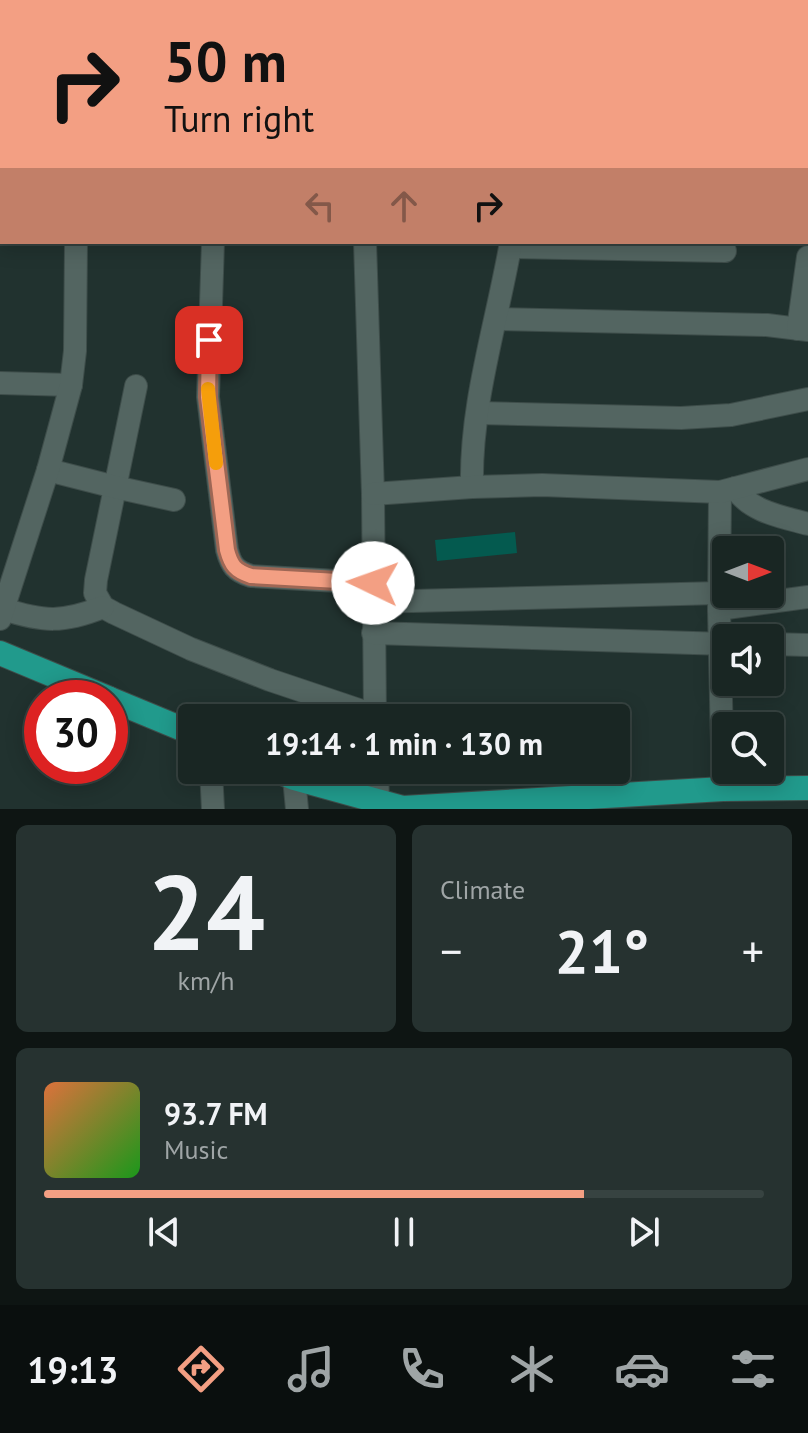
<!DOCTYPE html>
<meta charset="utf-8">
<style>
:root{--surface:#192623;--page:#263230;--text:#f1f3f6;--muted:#9fa5a6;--line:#374341;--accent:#f39f83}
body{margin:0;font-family:"PT Sans",sans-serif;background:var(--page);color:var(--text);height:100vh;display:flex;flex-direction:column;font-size:30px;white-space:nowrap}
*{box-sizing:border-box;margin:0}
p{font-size:26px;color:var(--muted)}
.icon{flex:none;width:44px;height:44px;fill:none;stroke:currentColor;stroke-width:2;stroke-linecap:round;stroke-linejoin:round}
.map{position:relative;height:809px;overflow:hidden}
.sheet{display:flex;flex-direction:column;gap:16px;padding:16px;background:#0e1513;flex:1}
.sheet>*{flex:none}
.banner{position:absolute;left:0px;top:0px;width:808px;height:244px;box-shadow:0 4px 20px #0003,0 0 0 2px var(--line);background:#f39f83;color:#111;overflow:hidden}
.needle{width:52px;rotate:90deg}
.tools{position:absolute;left:712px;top:536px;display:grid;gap:16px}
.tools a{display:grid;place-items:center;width:72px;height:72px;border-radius:8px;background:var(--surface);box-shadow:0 4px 20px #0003,0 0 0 2px var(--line);font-size:40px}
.speed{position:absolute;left:24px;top:680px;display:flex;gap:16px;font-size:40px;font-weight:700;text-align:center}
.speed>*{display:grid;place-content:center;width:104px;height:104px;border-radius:50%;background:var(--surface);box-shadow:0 4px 20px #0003,0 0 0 2px var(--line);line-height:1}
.speed .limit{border:12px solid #d22;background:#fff;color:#111}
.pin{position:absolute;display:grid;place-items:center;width:68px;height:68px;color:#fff;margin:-34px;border-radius:16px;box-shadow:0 4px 12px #0006}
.me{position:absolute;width:88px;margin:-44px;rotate:273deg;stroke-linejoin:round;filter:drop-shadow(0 0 6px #0008)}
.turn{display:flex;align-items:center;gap:28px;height:168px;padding:0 32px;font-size:36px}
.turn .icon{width:104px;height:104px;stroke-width:2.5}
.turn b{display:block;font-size:56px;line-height:68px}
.lanes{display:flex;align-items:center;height:76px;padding:0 32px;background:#0003;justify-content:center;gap:40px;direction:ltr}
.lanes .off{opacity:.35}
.big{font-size:60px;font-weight:600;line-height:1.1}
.sheet .tile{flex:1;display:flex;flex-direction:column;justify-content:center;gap:12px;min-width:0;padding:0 28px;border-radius:12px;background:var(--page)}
.sheet .dial{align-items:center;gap:0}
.dial b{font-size:104px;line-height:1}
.song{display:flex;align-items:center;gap:24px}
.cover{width:96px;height:96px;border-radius:12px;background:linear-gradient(135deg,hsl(20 70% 55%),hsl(120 70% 35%))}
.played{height:8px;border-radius:4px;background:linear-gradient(90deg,var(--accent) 75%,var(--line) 75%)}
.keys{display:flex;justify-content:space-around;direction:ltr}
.heat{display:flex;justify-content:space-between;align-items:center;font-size:44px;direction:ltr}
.sheet .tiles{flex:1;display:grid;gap:16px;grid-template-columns:1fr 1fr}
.tile:last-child{grid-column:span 2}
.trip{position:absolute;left:178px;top:704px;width:452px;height:80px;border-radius:8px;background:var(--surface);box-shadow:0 4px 20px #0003,0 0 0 2px var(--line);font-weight:600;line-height:80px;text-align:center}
.tab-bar{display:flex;height:128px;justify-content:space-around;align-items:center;background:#0a0f0e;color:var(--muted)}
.tab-bar .icon{width:56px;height:56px}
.tab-bar .on{color:var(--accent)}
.tab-bar b{font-size:36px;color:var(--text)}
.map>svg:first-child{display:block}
.building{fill:#045a4f}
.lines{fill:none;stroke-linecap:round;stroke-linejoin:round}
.minor-casing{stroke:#3e4d4a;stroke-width:24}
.major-casing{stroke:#3e4d4a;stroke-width:26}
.minor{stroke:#536561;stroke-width:22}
.major{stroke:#219a8c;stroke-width:24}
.route-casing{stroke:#9e6755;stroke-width:20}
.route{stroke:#f39f83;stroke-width:14}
.slow{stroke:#f59e0b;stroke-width:14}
</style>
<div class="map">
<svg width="808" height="809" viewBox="0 0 808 809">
<rect width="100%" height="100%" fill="#21322f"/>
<path class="building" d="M515 532 517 553 437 561 435 540Z"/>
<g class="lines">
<g class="minor-casing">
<g id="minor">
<path d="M74 0V2"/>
<path d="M208 0V2"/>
<path d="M8 2V0"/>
<path d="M370 2V0"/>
<path d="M546 2V0"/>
<path d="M665 2 671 0"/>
<path d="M806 60 808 59"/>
<path d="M0 148H2"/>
<path d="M213 242 208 397 227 550C231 565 235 571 251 576L373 583"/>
<path d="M365 242 373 494 375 718"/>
<path d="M510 247 725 251"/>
<path d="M496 319 767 325 808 330"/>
<path d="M798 329 808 257"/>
<path d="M0 383 71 385"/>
<path d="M136 386 96 580 95 593 103 607 114 613 191 649 270 680 374 715"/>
<path d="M478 413 681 418 731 415 808 399"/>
<path d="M48 470 115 487 174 500"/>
<path d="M472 487C470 404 497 323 511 242"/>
<path d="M735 488C750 512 783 517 808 524"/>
<path d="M720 492 719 609 723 789"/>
<path d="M373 494 472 487 542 485 720 492 808 469"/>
<path d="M373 602 719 593"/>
<path d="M3 609C44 622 63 623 103 607"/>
<path d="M719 609 808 597"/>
<path d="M0 619 48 470 71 385 75 351 76 242"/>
<path d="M373 633 726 644"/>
<path d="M770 644 808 645"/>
<path d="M211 770 213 809"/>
<path d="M377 770 378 801"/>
<path d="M294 778 297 809"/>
</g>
</g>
<g class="major-casing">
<g id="major">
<path d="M0 653 108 698"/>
<path d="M110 699 192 733"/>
<path d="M275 770 294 778 403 808 723 789 808 788"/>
</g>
</g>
<use href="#minor" class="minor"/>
<use href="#major" class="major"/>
</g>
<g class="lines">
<g class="route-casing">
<path id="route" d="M209 340 208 397 227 550C231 565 235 571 251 576L373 583"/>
</g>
<use href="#route" class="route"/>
<path class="slow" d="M208 389 216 463"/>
</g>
</svg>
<div class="tools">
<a><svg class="needle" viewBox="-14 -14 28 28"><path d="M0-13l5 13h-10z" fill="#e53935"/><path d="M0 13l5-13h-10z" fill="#9fa5a6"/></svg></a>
<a><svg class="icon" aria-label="sound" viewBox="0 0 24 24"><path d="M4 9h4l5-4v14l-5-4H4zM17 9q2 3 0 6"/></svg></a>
<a><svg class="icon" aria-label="search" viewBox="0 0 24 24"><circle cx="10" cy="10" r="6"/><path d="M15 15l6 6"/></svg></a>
</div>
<div class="speed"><div class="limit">30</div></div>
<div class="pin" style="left:209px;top:340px;background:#d93025"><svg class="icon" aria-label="arrive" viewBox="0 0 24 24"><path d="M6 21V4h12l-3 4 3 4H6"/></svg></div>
<svg class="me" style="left:373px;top:583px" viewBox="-20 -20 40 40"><circle r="19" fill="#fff"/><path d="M0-13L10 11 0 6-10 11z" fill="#f39f83"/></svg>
<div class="trip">19:14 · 1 min · 130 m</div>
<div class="banner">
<div class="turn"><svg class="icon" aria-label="right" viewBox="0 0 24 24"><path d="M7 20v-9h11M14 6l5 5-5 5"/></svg><div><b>50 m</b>Turn right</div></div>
<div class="lanes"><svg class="icon off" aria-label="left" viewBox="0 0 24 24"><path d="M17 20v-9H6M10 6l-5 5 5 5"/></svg><svg class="icon off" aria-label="ahead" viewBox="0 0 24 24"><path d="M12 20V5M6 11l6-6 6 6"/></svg><svg class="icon" aria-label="right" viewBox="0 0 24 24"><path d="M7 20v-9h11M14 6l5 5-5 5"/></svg></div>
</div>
</div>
<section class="sheet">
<div class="tiles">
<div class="tile dial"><b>24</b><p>km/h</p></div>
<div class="tile"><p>Climate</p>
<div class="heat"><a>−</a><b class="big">21°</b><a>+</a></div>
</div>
<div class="tile">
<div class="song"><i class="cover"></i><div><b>93.7 FM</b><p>Music</p></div></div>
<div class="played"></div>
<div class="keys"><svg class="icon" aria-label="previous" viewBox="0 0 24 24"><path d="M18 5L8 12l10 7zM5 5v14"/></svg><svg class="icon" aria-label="pause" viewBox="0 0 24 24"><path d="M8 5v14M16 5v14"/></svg><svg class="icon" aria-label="next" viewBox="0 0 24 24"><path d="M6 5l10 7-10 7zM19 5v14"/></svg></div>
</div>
</div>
</section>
<nav class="tab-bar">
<b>19:13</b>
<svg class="icon on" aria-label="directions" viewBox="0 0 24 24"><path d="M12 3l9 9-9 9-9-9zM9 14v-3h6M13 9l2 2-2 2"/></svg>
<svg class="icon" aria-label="music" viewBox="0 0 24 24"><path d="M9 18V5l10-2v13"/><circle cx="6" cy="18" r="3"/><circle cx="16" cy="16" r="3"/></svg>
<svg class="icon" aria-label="phone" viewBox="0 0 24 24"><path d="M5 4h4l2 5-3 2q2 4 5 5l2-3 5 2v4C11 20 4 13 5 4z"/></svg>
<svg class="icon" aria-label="climate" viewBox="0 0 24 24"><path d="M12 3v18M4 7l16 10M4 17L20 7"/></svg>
<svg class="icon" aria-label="car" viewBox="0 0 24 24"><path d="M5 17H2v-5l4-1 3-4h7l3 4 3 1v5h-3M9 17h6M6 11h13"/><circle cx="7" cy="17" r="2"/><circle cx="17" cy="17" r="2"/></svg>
<svg class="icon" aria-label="filters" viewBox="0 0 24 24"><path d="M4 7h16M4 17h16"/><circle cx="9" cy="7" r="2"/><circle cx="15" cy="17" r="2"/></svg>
</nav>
